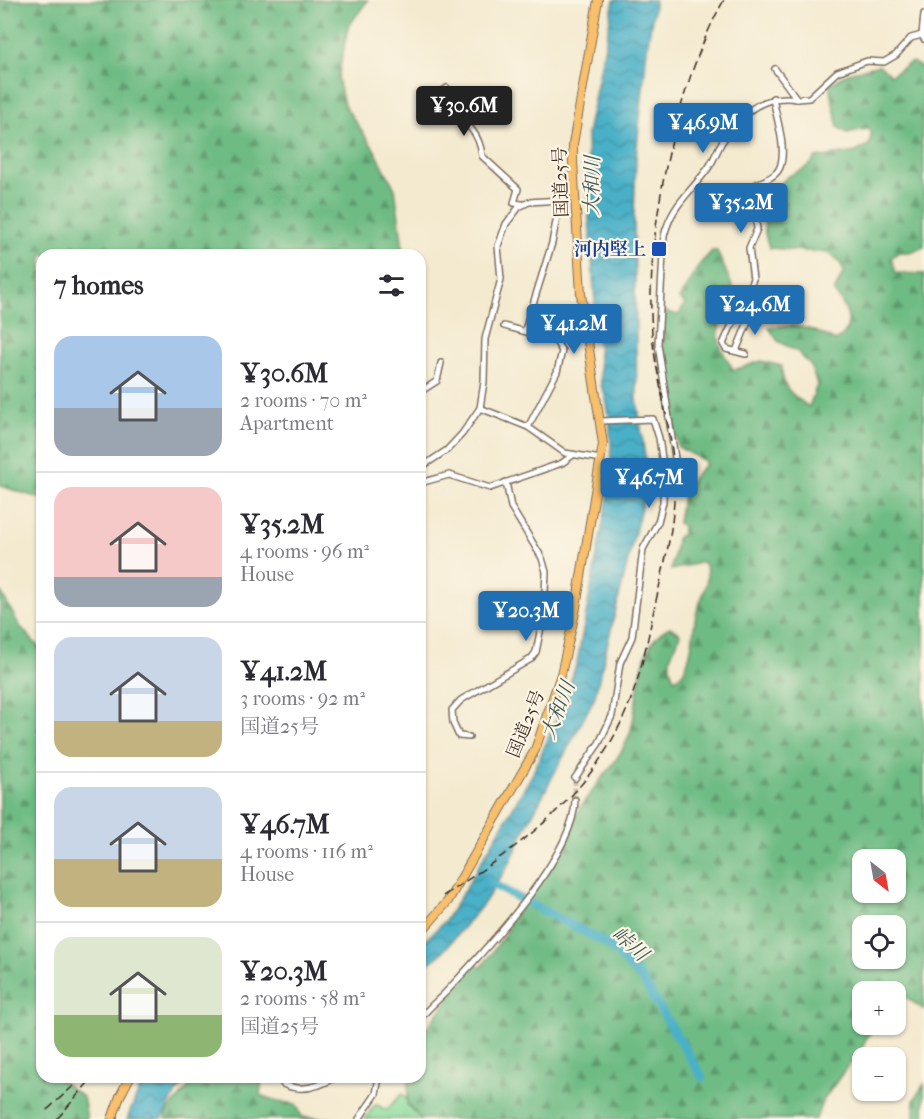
<!DOCTYPE html>
<html lang="en">
<head>
<meta charset="utf-8">
<style>
	body { margin:0; font-family:"IM FELL French Canon","Noto Serif JP",serif; background:#f7f7f7; color:#2b2b33; height:100vh; display:flex; flex-direction:column; font-size:22px; white-space:nowrap }
	* { box-sizing:border-box; margin:0 }
	p { font-size:20px; color:#7c7c81 }
	.icon { flex:none; width:33px; height:33px; fill:none; stroke:currentColor; stroke-width:2; stroke-linecap:round; stroke-linejoin:round }
	.map { position:relative; flex:1; overflow:hidden }
	.drawer { position:absolute; left:36px; top:249px; width:390px; height:834px; display:flex; flex-direction:column; background:#fff; border-radius:18px; box-shadow:0 2px 4px #0004 }
	.drawer>* { flex:none }
	.needle { width:39px; rotate:149deg }
	.controls { position:absolute; left:852px; top:849px; display:grid; gap:12px }
	.controls a { display:grid; place-items:center; width:54px; height:54px; border-radius:12px; background:#fff; box-shadow:0 2px 4px #0004; font-size:30px }
	.price { position:absolute; translate:-50% -51px; padding:0 14px; border-radius:6px; background:#1f6fb2; color:#fff; font-size:20px; line-height:39px; filter:drop-shadow(0 2px 3px #0008) }
	.price::after { content:''; position:absolute; left:50%; top:36px; width:18px; height:14px; margin-left:-9px; background:inherit; clip-path:polygon(0 0,100% 0,50% 100%) }
	.price.current { background:#222; color:#fff }
	ul { padding:0; list-style:none }
	li { display:flex; align-items:center; gap:18px; height:150px; padding:0 18px }
	li+li { border-top:2px solid #e1e1e2 }
	li span { display:grid; place-items:center; flex:none; width:168px; height:120px; border-radius:18px; color:#555 }
	li>.icon { margin-inline-start:auto }
	span .icon { width:72px; height:72px; fill:#fffc; stroke-width:1 }
	li b { font-size:26px }
	h2 { display:flex; justify-content:space-between; align-items:center; height:72px; padding:0 18px; font-size:26px }
	.map>svg:first-child { display:block }
	.grass { fill:url(#grass-tufts); stroke:#62825e; stroke-width:1.5 }
	.forest { fill:url(#forest-firs); stroke:#547251; stroke-width:1.5; fill-rule:evenodd }
	.water { fill:url(#water-waves); stroke:#426d72; stroke-width:1.5 }
	.lines { fill:none; stroke-linecap:round; stroke-linejoin:round }
	.river { stroke:#48b0c7; stroke-width:9 }
	.minor-tunnel { stroke:#cfc4ac; stroke-width:5; stroke-dasharray:5 2.5; stroke-linecap:butt }
	.minor-casing { stroke:#7c6d5c; stroke-width:8 }
	.highway-casing { stroke:#7c6d5c; stroke-width:10 }
	.minor { stroke:#fff; stroke-width:5 }
	.highway { stroke:#f8bf6c; stroke-width:8 }
	.rail { stroke:#3b2a1e; stroke-width:1.5; stroke-dasharray:9 4.5; stroke-linecap:butt }
	.transit-dot { fill:#1a4fb4; stroke:#fcf5e5; stroke-width:2 }
	.labels { text-anchor:middle; dominant-baseline:central; stroke-width:4.5; stroke-linejoin:round; paint-order:stroke }
	.street-label { font-size:18px; fill:#3b2a1e; stroke:#fcf5e5 }
	.transit-label { font-size:18px; font-weight:bold; fill:#164399; stroke:#fcf5e5; text-anchor:end }
	.water-label { font-size:20px; font-style:italic; fill:#405959; stroke:#fcf5e5 }
</style>
</head>
<body>
<div class="map">
<svg width="924" height="1119" viewBox="0 0 924 1119">
	<defs>
		<pattern id="grass-tufts" width="24" height="20" patternUnits="userSpaceOnUse" patternTransform="scale(1.5)"><rect width="24" height="20" fill="#88db9d"/><path d="M3 7l-1-3M5 7V3M7 7l1-3M15 17l-1-3M17 17v-4M19 17l1-3" fill="none" stroke="#76bc87"/></pattern>
		<pattern id="forest-firs" width="22" height="20" patternUnits="userSpaceOnUse" patternTransform="scale(1.5)"><rect width="22" height="20" fill="#6ebb84"/><path d="M5 1l3.5 6h-7zM16 11l3.5 6h-7z" fill="#5c986b"/></pattern>
		<pattern id="water-waves" width="16" height="10" patternUnits="userSpaceOnUse" patternTransform="scale(1.5)"><rect width="16" height="10" fill="#48b0c7"/><path d="M0 5q4-4 8 0t8 0" fill="none" stroke="#3d8fa1"/></pattern>
	</defs>
	<rect width="100%" height="100%" fill="#fcf5e5"/>
	<filter id="ink" filterUnits="userSpaceOnUse"><feTurbulence type="fractalNoise" baseFrequency=".0167" numOctaves="2"/><feDisplacementMap in="SourceGraphic" scale="12" xChannelSelector="R" yChannelSelector="G"/><feConvolveMatrix kernelMatrix="1 2 1 2 8 2 1 2 1" color-interpolation-filters="sRGB"/></filter>
	<filter id="wash" filterUnits="userSpaceOnUse"><feTurbulence type="fractalNoise" baseFrequency=".008" numOctaves="4" result="noise"/><feDisplacementMap in="SourceGraphic" scale="24" xChannelSelector="R" yChannelSelector="G"/><feGaussianBlur stdDeviation="1.35" result="paint"/><feColorMatrix in="noise" values="0 0 0 0 0 0 0 0 0 0 0 0 0 0 0 0 0 1.4 0 .05"/><feComposite in="paint" operator="in"/></filter>
	<g filter="url(#wash)">
		<rect width="100%" height="100%" fill="#f4ead0"/>
		<polygon class="grass" points="402,1094 406,1097 407,1105 421,1119 364,1119 376,1104 386,1110"/>
		<g class="forest">
			<polygon points="0,0 368,0 348,27 338,78 344,105 374,149 395,189 404,255 42,255 42,499 0,486"/>
			<path d="M912,62L922,68L924,72C924,89 919,145 924,157V247L910,252H899L891,258L896,273L924,274V1010L896,990L862,992V1024L877,1025L866,1039L860,1054L849,1064L822,1102L816,1119H421L407,1104L409,1077H420V1038L475,963L481,968L510,927L508,924C528,898 551,872 567,843C572,834 572,822 577,813C593,784 621,762 631,730C639,701 636,641 670,627L680,633C676,654 663,654 674,679C691,674 693,635 695,620C697,603 715,578 703,562L671,570L677,537L682,535V525L678,523C681,497 685,483 705,465V461L678,447C668,402 661,358 662,311L679,315L685,303L679,299L700,264L713,250L717,251L733,288C721,328 707,332 734,370L761,361L782,366C781,388 792,395 809,407L817,385L811,366L798,352L778,341L769,328C792,322 814,328 835,341C857,329 847,307 834,292L844,271L840,263L829,253L770,248C758,227 767,194 785,179C795,170 807,172 815,158L856,152L870,144L871,132L867,129L847,133L838,127L829,85L848,73L879,65L891,75ZM862,860H896V892H862ZM862,926H896V958H862Z"/>
			<polygon points="0,590 19,625 42,651 42,1059 39,1065 42,1067 42,1077 56,1077 83,1097 87,1119 0,1119"/>
			<polygon points="205,1077 259,1077 262,1081 260,1095 280,1102 296,1104 302,1117 335,1119 166,1119 166,1113 194,1081"/>
			<polygon points="924,1084 924,1119 914,1119 914,1100"/>
		</g>
		<g class="water">
			<path d="M614,0H655L647,49L636,157L634,217L637,399L648,479L594,699L526,827L510,863L484,903L441,954L420,970V945L445,921L464,891L532,775L562,706L577,662L611,480C612,460 611,401 601,386L589,220L587,134Z"/>
			<polygon points="149,1077 190,1077 176,1093 162,1119 127,1119 141,1086"/>
		</g>
		<g class="lines">
			<polyline class="river" points="492,884 608,944 642,979 702,1077"/>
		</g>
	</g>
	<g filter="url(#ink)">
		<g class="lines">
			<polyline class="minor-tunnel" points="575,800 575,778"/>
			<defs>
				<g id="minor">
					<polyline points="924,14 922,35 924,39"/>
					<polyline points="775,69 797,99 809,98 837,72 867,61 884,62 896,55 911,38 922,35"/>
					<path d="M447,88L424,104V108L433,114L446,111C466,120 480,133 482,156L518,189L514,203L522,204"/>
					<polyline points="504,326 555,340 562,351 557,372 528,427"/>
					<polyline points="525,330 552,243 560,200"/>
					<polyline points="736,351 752,312"/>
					<path d="M746,354L726,349L723,344L753,279L749,248L757,229L756,221L742,201C745,179 776,185 781,164C786,145 776,117 773,98"/>
					<polyline points="420,392 437,381 441,363"/>
					<polyline points="480,408 528,427 565,453 601,459"/>
					<polyline points="601,421 653,419 659,438 664,472"/>
					<polyline points="420,468 447,450 462,434 480,408 484,382 485,339 501,279 498,246 506,224 519,207 529,202 560,200 575,188"/>
					<polyline points="420,483 449,475 490,488 562,463 573,455"/>
					<polyline points="469,737 459,736 453,723 452,710 461,700 531,659 536,652 544,612 546,572 542,558 511,507 506,482"/>
					<path d="M575,778L599,743L612,716L620,663L632,637L643,549L658,522L663,502L664,472H677L658,344L664,236C672,205 688,195 706,171C713,163 716,152 722,142C739,115 763,93 797,99"/>
					<path d="M420,1019C427,1009 437,1001 446,992C484,951 575,856 575,800"/>
					<path d="M280,1077L283,1084C301,1093 319,1087 336,1077"/>
					<polyline points="359,1119 376,1094 379,1077"/>
				</g>
				<g id="highway">
					<polyline points="420,933 448,901 535,750 561,674 575,613 603,444 581,294 573,162 573,144 598,0"/>
					<polyline points="112,1119 120,1096 130,1077"/>
				</g>
			</defs>
			<use href="#minor" class="minor-casing"/>
			<use href="#highway" class="highway-casing"/>
			<use href="#minor" class="minor"/>
			<use href="#highway" class="highway"/>
			<g class="rail">
				<path d="M443,896C518,847 586,801 624,716C640,681 647,642 655,605C665,561 677,517 674,472C672,429 658,386 653,343C642,246 675,85 724,0"/>
				<polyline points="47,1110 82,1078"/>
				<polyline points="57,1119 93,1077"/>
			</g>
		</g>
	</g>
	<rect class="transit-dot" x="651" y="241" width="16" height="16" rx="3"/>
	<g class="labels">
		<g class="street-label">
			<text transform="translate(561 182) rotate(-92)">国道25号</text>
			<text transform="translate(526 724) rotate(-68)">国道25号</text>
		</g>
		<g class="transit-label">
			<text x="646" y="249">河内堅上</text>
		</g>
		<g class="water-label">
			<text transform="translate(592 186) rotate(-89)">大和川</text>
			<text transform="translate(558 710) rotate(-69)">大和川</text>
			<text transform="translate(630 944) rotate(42)">峠川</text>
		</g>
	</g>
</svg>
<div class="controls">
<a><svg class="needle" viewBox="-14 -14 28 28"><path d="M0-13l5 13h-10z" fill="#e53935"/><path d="M0 13l5-13h-10z" fill="#7c7c81"/></svg></a>
<a><svg class="icon" aria-label="locate" viewBox="0 0 24 24"><circle cx="12" cy="12" r="6"/><path d="M12 2v4M12 18v4M2 12h4M18 12h4"/></svg></a>
<a>+</a>
<a>−</a>
</div>
<b class="price current" style="left:464px;top:137px">¥30.6M</b>
<b class="price" style="left:703px;top:154px">¥46.9M</b>
<b class="price" style="left:741px;top:234px">¥35.2M</b>
<b class="price" style="left:755px;top:336px">¥24.6M</b>
<b class="price" style="left:574px;top:355px">¥41.2M</b>
<b class="price" style="left:649px;top:509px">¥46.7M</b>
<b class="price" style="left:526px;top:642px">¥20.3M</b>
<section class="drawer">
<h2>7 homes<svg class="icon" aria-label="filters" viewBox="0 0 24 24"><path d="M4 7h16M4 17h16"/><circle cx="9" cy="7" r="2"/><circle cx="15" cy="17" r="2"/></svg></h2>
<ul>
<li><span style="background:linear-gradient(#a9c7e8 60%,#9aa5b1 0)"><svg class="icon" aria-label="home" viewBox="0 0 24 24"><path d="M3 11l9-7 9 7M6 9v11h12V9"/></svg></span><div><b>¥30.6M</b><p>2 rooms · 70 m²</p><p>Apartment</p></div></li>
<li><span style="background:linear-gradient(#f6c9c9 75%,#9aa5b1 0)"><svg class="icon" aria-label="home" viewBox="0 0 24 24"><path d="M3 11l9-7 9 7M6 9v11h12V9"/></svg></span><div><b>¥35.2M</b><p>4 rooms · 96 m²</p><p>House</p></div></li>
<li><span style="background:linear-gradient(#c9d6e8 70%,#c2b280 0)"><svg class="icon" aria-label="home" viewBox="0 0 24 24"><path d="M3 11l9-7 9 7M6 9v11h12V9"/></svg></span><div><b>¥41.2M</b><p>3 rooms · 92 m²</p><p>国道25号</p></div></li>
<li><span style="background:linear-gradient(#c9d6e8 60%,#c2b280 0)"><svg class="icon" aria-label="home" viewBox="0 0 24 24"><path d="M3 11l9-7 9 7M6 9v11h12V9"/></svg></span><div><b>¥46.7M</b><p>4 rooms · 116 m²</p><p>House</p></div></li>
<li><span style="background:linear-gradient(#dfe7d0 65%,#8fb573 0)"><svg class="icon" aria-label="home" viewBox="0 0 24 24"><path d="M3 11l9-7 9 7M6 9v11h12V9"/></svg></span><div><b>¥20.3M</b><p>2 rooms · 58 m²</p><p>国道25号</p></div></li>
</ul>
</section>
</div>
</body>
</html>
